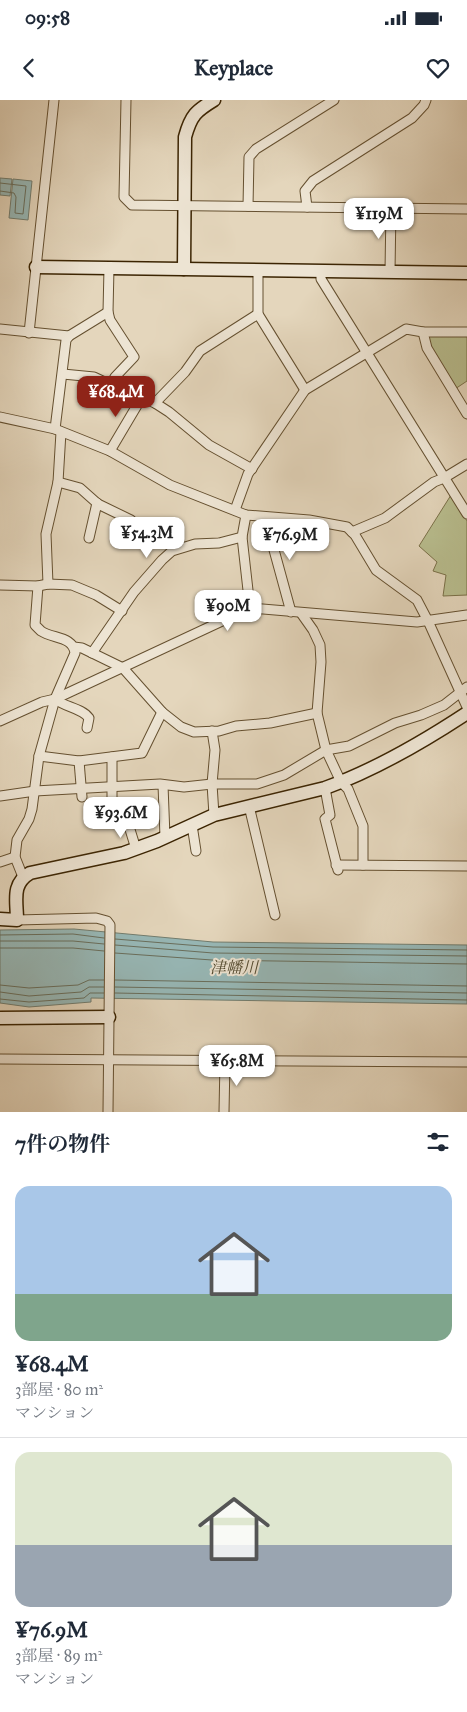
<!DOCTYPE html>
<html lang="ja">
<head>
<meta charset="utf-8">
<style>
	body { margin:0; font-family:"IM FELL Great Primer","Noto Serif JP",serif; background:#f2f2f3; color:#1f2937; height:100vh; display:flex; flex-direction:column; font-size:19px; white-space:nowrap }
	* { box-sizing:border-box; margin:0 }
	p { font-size:16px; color:#747a83 }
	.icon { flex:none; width:28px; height:28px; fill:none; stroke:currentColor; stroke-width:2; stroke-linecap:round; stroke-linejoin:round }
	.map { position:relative; height:1012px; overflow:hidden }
	.panel { display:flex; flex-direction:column; background:#fff; flex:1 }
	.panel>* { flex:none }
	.price { position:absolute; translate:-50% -42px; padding:0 11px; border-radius:10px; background:#fff; color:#222; font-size:16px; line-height:32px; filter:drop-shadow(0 1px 2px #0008) }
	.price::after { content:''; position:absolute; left:50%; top:30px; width:15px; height:11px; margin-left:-8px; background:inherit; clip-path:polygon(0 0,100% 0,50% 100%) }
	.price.active { background:#8f2418; color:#fff }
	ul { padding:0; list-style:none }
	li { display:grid; align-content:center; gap:10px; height:265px; padding:0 15px }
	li+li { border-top:1px solid #e0e1e3 }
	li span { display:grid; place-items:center; height:155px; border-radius:15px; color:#555 }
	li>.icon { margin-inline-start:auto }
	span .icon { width:90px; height:90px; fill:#fffc; stroke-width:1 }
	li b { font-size:21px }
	h2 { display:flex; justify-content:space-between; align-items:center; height:60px; padding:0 15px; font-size:21px }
	.status { display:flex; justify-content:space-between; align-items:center; height:35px; padding:0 25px; background:#fff; direction:ltr }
	.status svg { height:14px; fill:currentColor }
	header { display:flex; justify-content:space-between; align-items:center; height:65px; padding:0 15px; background:#fff; font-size:22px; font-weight:800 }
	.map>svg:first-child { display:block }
	.green { fill:#b8bd8e; stroke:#7a7048 }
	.water { fill:#97b8b7; stroke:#727d6f }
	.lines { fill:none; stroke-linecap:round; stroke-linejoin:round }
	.shore { stroke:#696e5c; stroke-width:1 }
	.street-casing { stroke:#655030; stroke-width:11 }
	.secondary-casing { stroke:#3b2402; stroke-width:15 }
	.street { stroke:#ede4d3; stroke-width:9 }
	.secondary { stroke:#ede4d3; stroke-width:12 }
	.labels { text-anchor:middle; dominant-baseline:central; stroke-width:4; stroke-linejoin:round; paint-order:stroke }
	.water-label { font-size:16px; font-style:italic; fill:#52492f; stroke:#ede4d3 }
</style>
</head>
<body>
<div class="status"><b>09:58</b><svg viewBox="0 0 49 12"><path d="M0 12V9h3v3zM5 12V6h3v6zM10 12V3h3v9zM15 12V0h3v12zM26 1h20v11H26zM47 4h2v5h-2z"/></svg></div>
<header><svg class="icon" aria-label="back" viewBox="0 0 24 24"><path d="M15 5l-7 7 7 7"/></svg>Keyplace<svg class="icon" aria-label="heart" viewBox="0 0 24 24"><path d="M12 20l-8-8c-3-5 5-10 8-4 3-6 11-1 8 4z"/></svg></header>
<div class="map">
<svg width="467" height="1012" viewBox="0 0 467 1012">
	<rect width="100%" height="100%" fill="#e4d6bc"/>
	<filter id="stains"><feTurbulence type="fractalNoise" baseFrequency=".004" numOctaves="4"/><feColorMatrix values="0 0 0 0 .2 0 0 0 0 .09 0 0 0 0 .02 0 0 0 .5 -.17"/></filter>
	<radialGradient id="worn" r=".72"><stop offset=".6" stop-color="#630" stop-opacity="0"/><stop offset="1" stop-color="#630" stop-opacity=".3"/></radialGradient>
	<g class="green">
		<polygon points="427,233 467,234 467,281 455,289 429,248"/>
		<polygon points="451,395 467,421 467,495 443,496 446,475 433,471 437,462 419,446"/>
	</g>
	<g class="water">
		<polygon points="0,78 12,79 10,96 0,95"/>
		<polygon points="13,79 32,81 28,120 9,118"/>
		<polygon points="74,829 213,842 467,845 467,904 91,898 91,902 29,907 0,903 0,830"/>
	</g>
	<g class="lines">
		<g class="shore">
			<polyline points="0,83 26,86 23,114 15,113 16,97 14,93 0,91"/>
			<polyline points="0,835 73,834 104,838"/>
			<polyline points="115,839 213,847 467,850"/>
			<polyline points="0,841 73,841 104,844"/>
			<polyline points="115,845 213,853 467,856"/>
			<polyline points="0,848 73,848 104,851"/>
			<polyline points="115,853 212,860 467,864"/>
			<polyline points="115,880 467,886"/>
			<polyline points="0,885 29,888 78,885 89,880 104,880"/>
			<polyline points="115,887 467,893"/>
			<polyline points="0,892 29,896 81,892 89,887 104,887"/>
			<polyline points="115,893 467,900"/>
			<polyline points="0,899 29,902 84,898 90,893 104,893"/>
		</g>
		<defs>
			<g id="street">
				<polyline points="126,0 124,97 132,105 467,109"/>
				<polyline points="248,106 249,57 256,49 334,0"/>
				<polyline points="307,107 305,91 313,81 412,18 424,5 426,0"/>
				<polyline points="109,168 108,212 110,220 134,257 115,277 111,285 155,303 169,312 209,345 252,369"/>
				<polyline points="258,170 258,214 305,290"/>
				<polyline points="321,171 321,179 467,414"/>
				<polyline points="390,172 391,108"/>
				<polyline points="0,229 69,236 108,212"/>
				<polyline points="423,232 427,248 467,314"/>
				<polyline points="29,233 54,0"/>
				<polyline points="63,274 94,277 111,285"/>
				<polyline points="155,303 185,272 200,251 258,214"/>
				<polyline points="0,317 55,329 110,351 170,385 246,415 309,420 347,427 355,435 376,470 417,500 428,521 467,607"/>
				<polyline points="55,329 66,240 69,236"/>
				<polyline points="110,351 142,297"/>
				<polyline points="58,382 80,388 98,404 131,420"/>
				<polyline points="235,410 248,374 305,290 406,229 423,232 467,232"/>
				<polyline points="265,417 291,512"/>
				<polyline points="352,432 385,418 434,382 444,378 467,364"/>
				<polyline points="242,437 250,508"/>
				<polyline points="89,438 97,403"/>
				<polyline points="48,484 46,434 58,382 61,332"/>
				<polyline points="0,485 38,486 48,484 72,485 96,495 122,511"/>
				<polyline points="301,513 313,530 320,545 321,562 317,613 326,650 341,682 348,689 363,726 363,765"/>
				<polyline points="74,547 82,548 123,568 162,612 181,627 194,632 219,631 236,626 270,623 317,613"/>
				<polyline points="92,553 134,492 162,460 172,451 195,444 219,443 242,437 246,415"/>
				<path d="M55,599C64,607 82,608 89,618L87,628"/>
				<polyline points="0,621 42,602 55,599 250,508 417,522 467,515"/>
				<polyline points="212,631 215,650 212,684 214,715"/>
				<polyline points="39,656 79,661 142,653 162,612"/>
				<polyline points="79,661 82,697"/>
				<polyline points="163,685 165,737"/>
				<polyline points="325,688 330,715 325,719 338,770"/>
				<polyline points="0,696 35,691 160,684 184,687 212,684 257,684 284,675 326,650 349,646 395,623 421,615 444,605 467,587"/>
				<polyline points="112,701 112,657"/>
				<polyline points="249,706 275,815"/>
				<polyline points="128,723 136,749"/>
				<polyline points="192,725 196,751"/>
				<polyline points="0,762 15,757"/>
				<polyline points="336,765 467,766"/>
				<path d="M23,777L15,757L17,740L29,719L32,709L39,656L55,599L75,553C73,536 53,539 41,531C39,529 37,527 35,525L38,486"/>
				<polyline points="17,820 96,818 107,821 110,825 108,1012"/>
				<polyline points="0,959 467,962"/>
				<polyline points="224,1012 225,961"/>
			</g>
			<g id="secondary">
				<polyline points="36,167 467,173"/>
				<path d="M184,169L185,37C191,15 196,11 214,0"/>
				<path d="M0,819L17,820C17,801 11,784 30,773L124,753L157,741L214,715L325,688C375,670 423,642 467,613"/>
				<polyline points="0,918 109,917"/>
			</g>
		</defs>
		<use href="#street" class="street-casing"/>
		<use href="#secondary" class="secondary-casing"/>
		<use href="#street" class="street"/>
		<use href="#secondary" class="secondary"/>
	</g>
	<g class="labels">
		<g class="water-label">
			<text x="234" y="867">津幡川</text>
		</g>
	</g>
	<rect width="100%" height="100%" filter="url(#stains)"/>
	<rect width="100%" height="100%" fill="url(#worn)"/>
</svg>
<b class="price" style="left:379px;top:140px">¥119M</b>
<b class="price active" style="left:116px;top:318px">¥68.4M</b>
<b class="price" style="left:147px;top:459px">¥54.3M</b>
<b class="price" style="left:290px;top:461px">¥76.9M</b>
<b class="price" style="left:228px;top:532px">¥90M</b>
<b class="price" style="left:121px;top:739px">¥93.6M</b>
<b class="price" style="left:237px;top:987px">¥65.8M</b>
</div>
<section class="panel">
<h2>7件の物件<svg class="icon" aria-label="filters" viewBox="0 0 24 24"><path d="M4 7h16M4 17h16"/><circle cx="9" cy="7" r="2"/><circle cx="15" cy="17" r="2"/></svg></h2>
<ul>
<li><span style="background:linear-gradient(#a9c7e8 70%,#7fa58c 0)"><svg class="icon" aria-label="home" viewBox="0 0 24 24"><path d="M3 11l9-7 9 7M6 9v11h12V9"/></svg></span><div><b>¥68.4M</b><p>3部屋 · 80 m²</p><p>マンション</p></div></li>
<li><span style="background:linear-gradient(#dfe7d0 60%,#9aa5b1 0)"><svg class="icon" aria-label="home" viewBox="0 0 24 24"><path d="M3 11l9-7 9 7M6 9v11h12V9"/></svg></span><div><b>¥76.9M</b><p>3部屋 · 89 m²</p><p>マンション</p></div></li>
</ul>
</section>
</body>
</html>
